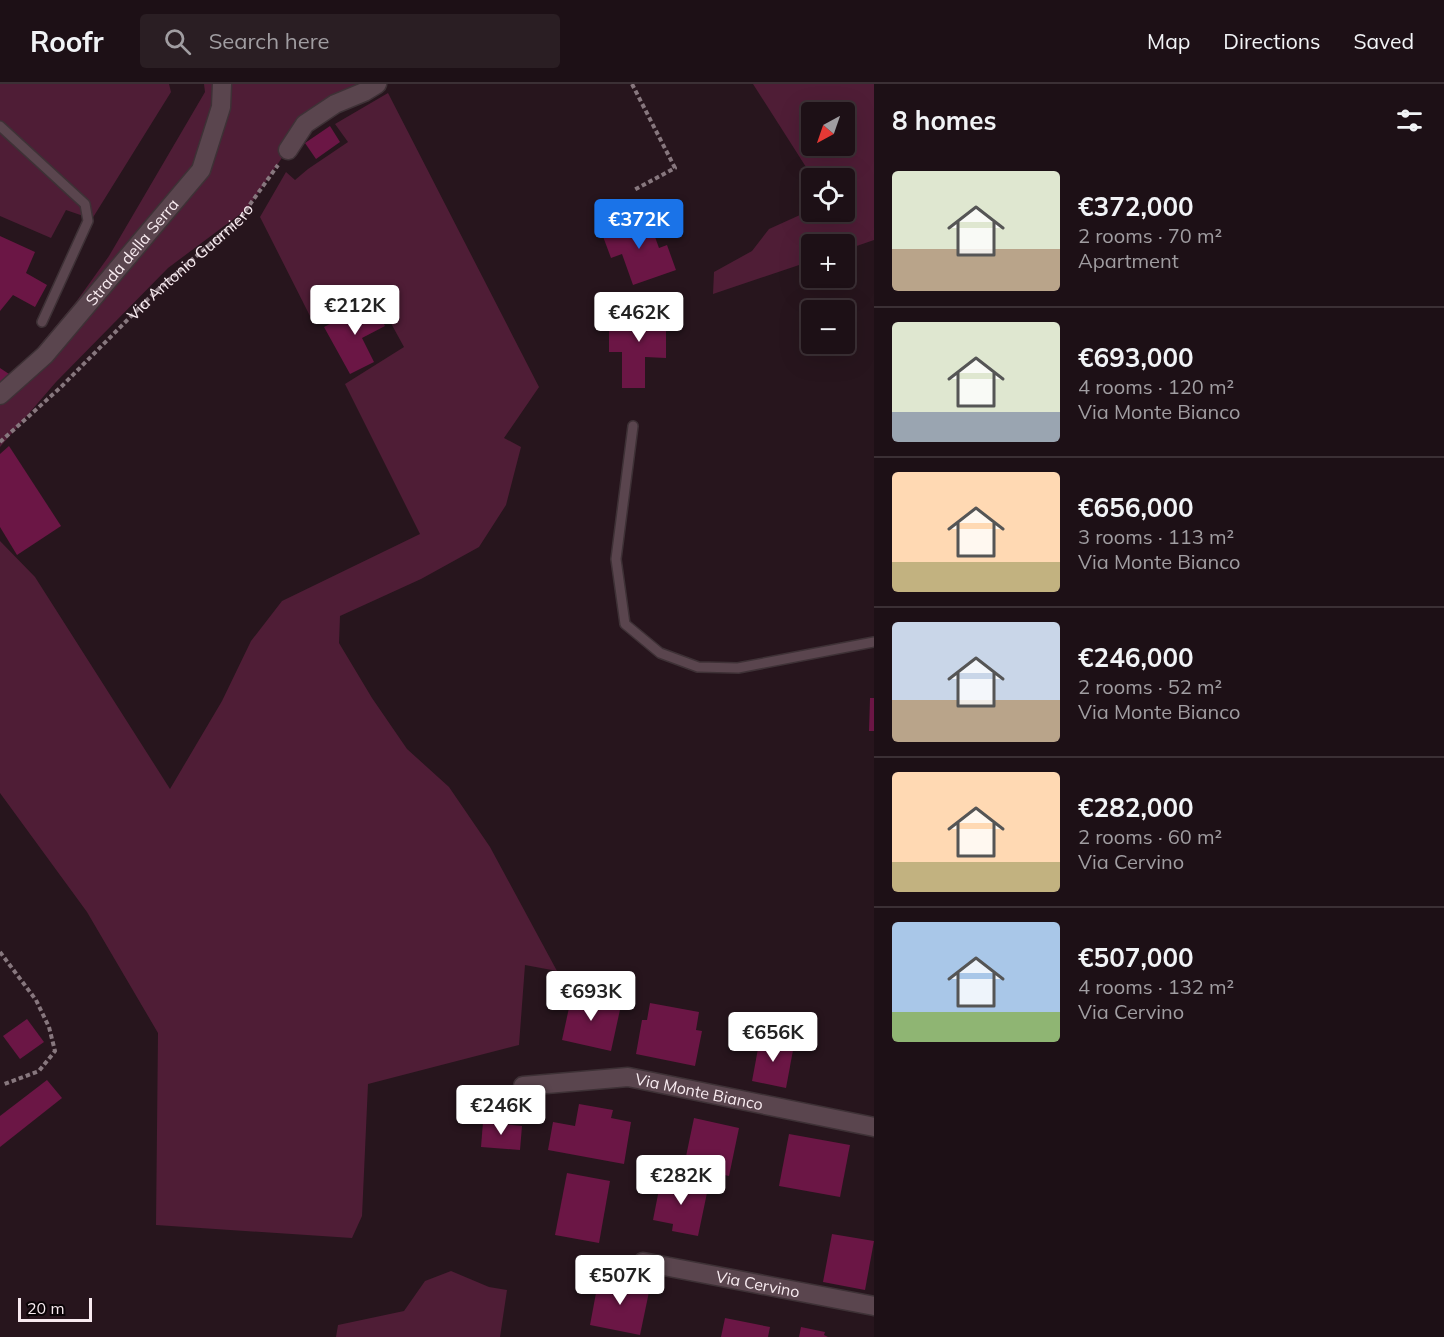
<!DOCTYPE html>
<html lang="en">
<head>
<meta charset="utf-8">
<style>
	body { margin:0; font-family:Mulish,sans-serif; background:#2a1e23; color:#f1f3f6; height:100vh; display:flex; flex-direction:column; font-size:22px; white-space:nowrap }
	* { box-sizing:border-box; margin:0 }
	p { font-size:20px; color:#a09da1 }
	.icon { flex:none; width:33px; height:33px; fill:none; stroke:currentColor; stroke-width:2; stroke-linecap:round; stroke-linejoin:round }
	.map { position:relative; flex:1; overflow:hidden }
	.side { display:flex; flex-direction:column; background:#1d1016; width:570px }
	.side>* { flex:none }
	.needle { width:39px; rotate:220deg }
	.buttons { position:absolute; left:801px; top:18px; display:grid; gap:12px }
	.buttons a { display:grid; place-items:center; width:54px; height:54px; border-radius:6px; background:#1d1016; box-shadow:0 6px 24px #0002,0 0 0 2px #3b3035; font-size:30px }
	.scale { position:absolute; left:18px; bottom:15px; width:74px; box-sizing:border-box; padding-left:6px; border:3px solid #f8ebf0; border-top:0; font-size:16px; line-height:21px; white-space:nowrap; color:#f8ebf0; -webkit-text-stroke:4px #0b0407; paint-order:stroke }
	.price { position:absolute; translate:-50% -51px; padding:0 14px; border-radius:6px; background:#fff; color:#222; font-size:20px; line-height:39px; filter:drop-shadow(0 2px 3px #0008) }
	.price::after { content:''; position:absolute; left:50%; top:36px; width:18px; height:14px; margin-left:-9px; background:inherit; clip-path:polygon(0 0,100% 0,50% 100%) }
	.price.current { background:#1a73e8; color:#fff }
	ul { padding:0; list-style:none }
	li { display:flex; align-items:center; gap:18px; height:150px; padding:0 18px }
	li+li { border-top:2px solid #3b3035 }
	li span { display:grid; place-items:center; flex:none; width:168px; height:120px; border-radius:6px; color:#555 }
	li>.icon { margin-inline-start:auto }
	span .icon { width:72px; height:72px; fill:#fffc; stroke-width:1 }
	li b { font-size:26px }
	h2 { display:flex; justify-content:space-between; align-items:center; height:72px; padding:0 18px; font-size:26px }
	header { display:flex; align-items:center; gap:36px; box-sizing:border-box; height:84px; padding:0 30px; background:#1d1016; border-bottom:2px solid #3b3035 }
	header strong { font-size:28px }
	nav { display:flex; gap:33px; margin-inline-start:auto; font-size:21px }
	.search { width:420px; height:54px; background:#2a1e23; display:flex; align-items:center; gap:15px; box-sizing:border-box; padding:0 21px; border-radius:6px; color:#a09da1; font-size:22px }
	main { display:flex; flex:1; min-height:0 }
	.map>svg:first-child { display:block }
	.green { fill:#4f1d36; fill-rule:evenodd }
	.building { fill:#6b1645 }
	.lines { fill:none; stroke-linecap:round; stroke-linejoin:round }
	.service-casing { stroke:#3e3136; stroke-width:12 }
	.minor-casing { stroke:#3e3136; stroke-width:21 }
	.path { stroke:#87777e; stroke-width:4; stroke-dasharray:4.5 3; stroke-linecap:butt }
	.service { stroke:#5a454e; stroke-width:9 }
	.minor { stroke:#5a454e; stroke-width:18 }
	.labels { text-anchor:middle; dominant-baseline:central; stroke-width:6; stroke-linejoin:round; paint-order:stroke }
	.street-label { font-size:16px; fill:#f8ebf0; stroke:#0b0407 }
</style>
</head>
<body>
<header>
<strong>Roofr</strong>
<div class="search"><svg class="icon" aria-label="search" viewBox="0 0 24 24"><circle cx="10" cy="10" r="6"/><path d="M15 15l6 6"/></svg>Search here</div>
<nav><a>Map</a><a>Directions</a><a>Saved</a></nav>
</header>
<main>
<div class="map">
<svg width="874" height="1253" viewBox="0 0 874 1253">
	<rect width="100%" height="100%" fill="#27151d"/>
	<g class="green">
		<polygon points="0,0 169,0 171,8 92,135 66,126 51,154 0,132"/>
		<polygon points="204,0 361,0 305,40 247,125 168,184 56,298 0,363 0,309 76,218 109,172 205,8"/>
		<path d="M753,0H874V156L845,166L844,160H812L811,177L713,210L714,188L752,167L769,145L811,126L812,128H844V94H813ZM812,28H844V62H812Z"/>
		<polygon points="388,9 539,303 504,354 521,363 506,421 479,463 421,495 340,532 339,559 372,614 407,665 449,703 490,763 557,887 525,881 519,961 368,1000 362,1132 352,1154 156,1141 158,949 87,828 0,709 0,457 35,493 170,705 222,617 251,557 282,517 420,450 345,300 404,263 370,201 311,234 260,133 286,88 295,96 308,85 348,58 335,40"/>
		<polygon points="451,1187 489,1203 507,1206 500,1253 336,1253 338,1241 404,1227 425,1197"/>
	</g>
	<g class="building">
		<polygon points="330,42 340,58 316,75 305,59"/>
		<polygon points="647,131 659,164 667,161 676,186 633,201 622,170 611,174 601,147"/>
		<polygon points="0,152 35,168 26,189 47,201 35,223 13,211 0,227"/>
		<polygon points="372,218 385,242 362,254 374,278 350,290 324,243"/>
		<polygon points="642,224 666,224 666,274 645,273 645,304 622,304 622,268 609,268 609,235 630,236"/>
		<polygon points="0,284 9,290 0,300"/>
		<polygon points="9,362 61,442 17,471 0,443 0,370"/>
		<polygon points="870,614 874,614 874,647 869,647"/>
		<polygon points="572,910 621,921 611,967 562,956"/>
		<polygon points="650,919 699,928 696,946 702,947 695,982 636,970 642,936 647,936"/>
		<polygon points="27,935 44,958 20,975 3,952"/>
		<polygon points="760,954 794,961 786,1004 752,997"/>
		<polygon points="47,996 62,1014 0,1063 0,1032"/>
		<polygon points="579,1020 613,1026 611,1034 631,1038 624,1080 548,1066 553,1038 575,1042"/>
		<polygon points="694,1034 739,1044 729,1092 684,1082"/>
		<polygon points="483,1038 522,1042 520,1066 481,1063"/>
		<polygon points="789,1050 850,1061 840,1113 779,1102"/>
		<polygon points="567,1089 610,1097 599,1159 555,1151"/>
		<polygon points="661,1095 708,1104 698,1152 672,1147 673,1140 653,1136"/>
		<polygon points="832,1150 874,1157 865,1206 823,1198"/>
		<polygon points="599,1193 650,1203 640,1251 590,1241"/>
		<polygon points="725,1234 770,1243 768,1253 721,1253"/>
		<polygon points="801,1243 825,1248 824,1251 828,1253 799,1253"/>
	</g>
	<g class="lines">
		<defs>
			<g id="service">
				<polyline points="0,42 85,120 88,137 42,238"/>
				<polyline points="633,342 616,475 625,540 660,569 698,583 738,584 874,558"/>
			</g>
			<g id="minor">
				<polyline points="288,66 305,40 335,20 364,8 377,0"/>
				<path id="s2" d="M0,311L45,271L201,86L221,23L222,0"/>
				<path id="s3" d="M523,1002L628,993L874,1043"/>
				<path id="s4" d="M643,1178L874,1222"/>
			</g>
		</defs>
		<use href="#service" class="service-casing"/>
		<use href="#minor" class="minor-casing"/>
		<g class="path">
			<polyline points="632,0 675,84 634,106"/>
			<path id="s1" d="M0,358L60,304L154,209L241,133L278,81"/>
			<polyline points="0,868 36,916 49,943 55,967 39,987 2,1001"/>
		</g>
		<use href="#service" class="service"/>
		<use href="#minor" class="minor"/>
	</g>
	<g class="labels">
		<g class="street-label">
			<text stroke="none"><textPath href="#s2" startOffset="195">Strada della Serra</textPath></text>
			<text stroke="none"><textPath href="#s1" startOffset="262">Via Antonio Guarniero</textPath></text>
			<text stroke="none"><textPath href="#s3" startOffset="178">Via Monte Bianco</textPath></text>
			<text stroke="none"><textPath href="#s4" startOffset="117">Via Cervino</textPath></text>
		</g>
	</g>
</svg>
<div class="buttons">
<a><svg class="needle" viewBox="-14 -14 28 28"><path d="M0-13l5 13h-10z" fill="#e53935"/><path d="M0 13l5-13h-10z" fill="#a09da1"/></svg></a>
<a><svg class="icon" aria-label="locate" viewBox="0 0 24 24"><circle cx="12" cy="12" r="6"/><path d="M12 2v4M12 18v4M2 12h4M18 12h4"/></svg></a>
<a>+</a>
<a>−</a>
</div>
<div class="scale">20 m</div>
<b class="price current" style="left:639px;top:166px">€372K</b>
<b class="price" style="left:355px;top:252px">€212K</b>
<b class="price" style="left:639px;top:259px">€462K</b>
<b class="price" style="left:591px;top:938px">€693K</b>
<b class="price" style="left:773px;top:979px">€656K</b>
<b class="price" style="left:501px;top:1052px">€246K</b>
<b class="price" style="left:681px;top:1122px">€282K</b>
<b class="price" style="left:620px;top:1222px">€507K</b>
</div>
<section class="side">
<h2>8 homes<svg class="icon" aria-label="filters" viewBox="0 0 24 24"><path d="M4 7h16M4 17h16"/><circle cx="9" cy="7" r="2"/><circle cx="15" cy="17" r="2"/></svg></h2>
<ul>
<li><span style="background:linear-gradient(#dfe7d0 65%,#b9a48a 0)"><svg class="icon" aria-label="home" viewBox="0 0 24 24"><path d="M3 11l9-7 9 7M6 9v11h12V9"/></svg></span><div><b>€372,000</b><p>2 rooms · 70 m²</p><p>Apartment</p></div></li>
<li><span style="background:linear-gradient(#dfe7d0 75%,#9aa5b1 0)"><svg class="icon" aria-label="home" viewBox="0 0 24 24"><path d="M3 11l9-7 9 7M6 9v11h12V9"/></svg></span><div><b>€693,000</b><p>4 rooms · 120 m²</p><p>Via Monte Bianco</p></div></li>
<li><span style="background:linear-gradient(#ffd9b3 75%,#c2b280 0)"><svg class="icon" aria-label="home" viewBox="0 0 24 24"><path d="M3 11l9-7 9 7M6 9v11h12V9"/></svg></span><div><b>€656,000</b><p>3 rooms · 113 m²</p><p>Via Monte Bianco</p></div></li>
<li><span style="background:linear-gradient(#c9d6e8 65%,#b9a48a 0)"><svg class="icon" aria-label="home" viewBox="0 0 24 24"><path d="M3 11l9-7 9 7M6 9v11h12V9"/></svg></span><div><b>€246,000</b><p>2 rooms · 52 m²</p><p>Via Monte Bianco</p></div></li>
<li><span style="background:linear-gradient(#ffd9b3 75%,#c2b280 0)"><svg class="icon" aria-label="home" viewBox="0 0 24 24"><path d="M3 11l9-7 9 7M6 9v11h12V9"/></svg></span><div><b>€282,000</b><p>2 rooms · 60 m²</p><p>Via Cervino</p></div></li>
<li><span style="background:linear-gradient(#a9c7e8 75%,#8fb573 0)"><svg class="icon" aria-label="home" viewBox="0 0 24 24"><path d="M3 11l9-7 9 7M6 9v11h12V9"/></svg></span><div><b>€507,000</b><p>4 rooms · 132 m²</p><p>Via Cervino</p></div></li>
</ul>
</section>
</main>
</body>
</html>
